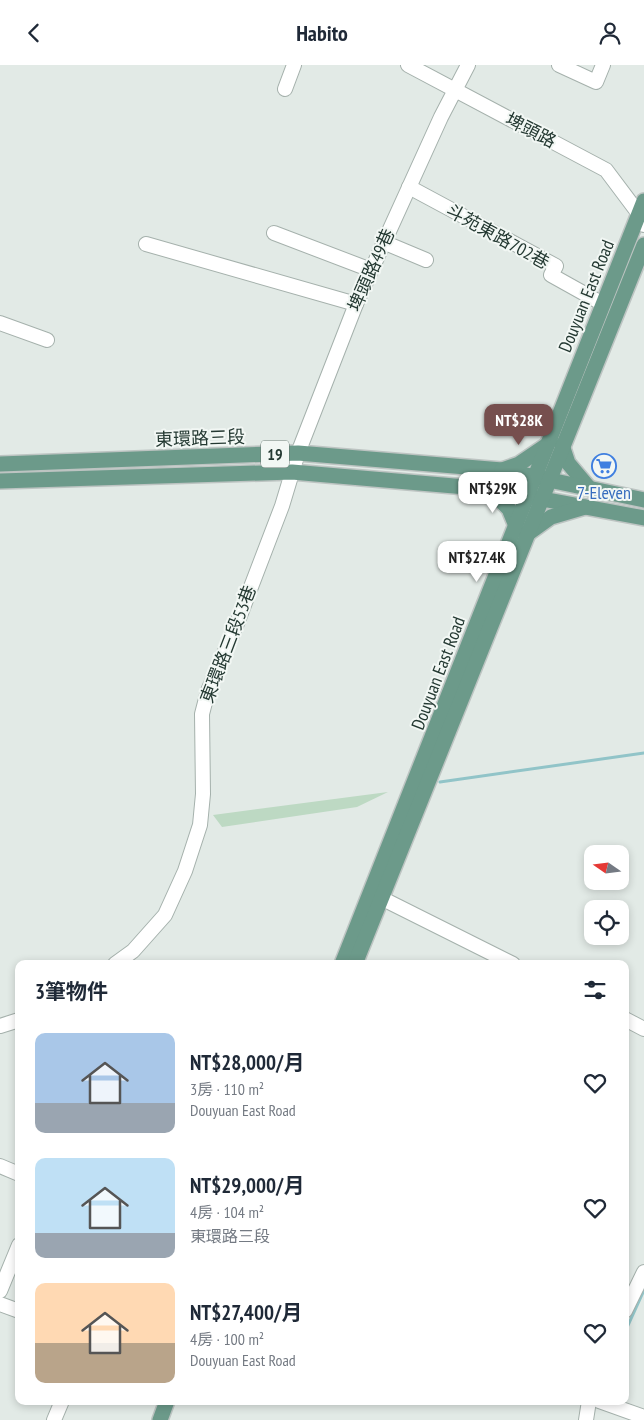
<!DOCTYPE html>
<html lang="zh-TW">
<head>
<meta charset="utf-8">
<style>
	body { margin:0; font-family:"PT Sans Narrow","Noto Sans TC",sans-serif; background:#f2f2f3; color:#1f2937; height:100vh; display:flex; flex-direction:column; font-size:19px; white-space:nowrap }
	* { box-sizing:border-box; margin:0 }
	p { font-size:16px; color:#747a83 }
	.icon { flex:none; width:28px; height:28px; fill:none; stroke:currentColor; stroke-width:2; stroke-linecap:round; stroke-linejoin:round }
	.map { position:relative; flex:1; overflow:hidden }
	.sheet { position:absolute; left:15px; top:895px; width:614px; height:445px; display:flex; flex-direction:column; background:#fff; border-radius:10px; box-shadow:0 2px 8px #0003 }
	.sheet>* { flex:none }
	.needle { width:32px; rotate:284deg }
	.tools { position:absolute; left:584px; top:780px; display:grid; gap:10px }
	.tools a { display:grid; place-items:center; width:45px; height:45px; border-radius:10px; background:#fff; box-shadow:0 2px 8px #0003; font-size:25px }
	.price { position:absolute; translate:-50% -42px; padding:0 11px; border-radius:10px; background:#fff; color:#222; font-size:16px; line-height:32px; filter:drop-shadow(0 1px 2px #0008) }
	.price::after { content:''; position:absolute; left:50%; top:30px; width:15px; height:11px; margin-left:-8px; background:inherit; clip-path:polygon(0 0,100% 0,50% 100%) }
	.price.active { background:#764f4e; color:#fff }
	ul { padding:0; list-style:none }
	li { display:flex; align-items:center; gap:15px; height:125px; padding:0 20px }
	li span { display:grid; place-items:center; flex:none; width:140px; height:100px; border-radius:10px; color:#555 }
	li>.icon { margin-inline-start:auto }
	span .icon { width:60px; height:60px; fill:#fffc; stroke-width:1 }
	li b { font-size:21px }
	h2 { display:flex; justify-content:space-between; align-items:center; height:60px; padding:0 20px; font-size:21px }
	header { display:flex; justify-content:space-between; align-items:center; height:65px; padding:0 20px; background:#fff; font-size:22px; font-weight:700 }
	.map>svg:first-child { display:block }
	.green { fill:#bdd9c3 }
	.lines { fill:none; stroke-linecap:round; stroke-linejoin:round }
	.stream { stroke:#91c4c8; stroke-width:3 }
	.minor-casing { stroke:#a5b1ac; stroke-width:16 }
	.major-casing { stroke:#bdc4c2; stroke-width:18 }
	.minor { stroke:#fff; stroke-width:14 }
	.major { stroke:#6c9a8a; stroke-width:15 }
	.labels { text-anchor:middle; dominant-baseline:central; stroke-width:4; stroke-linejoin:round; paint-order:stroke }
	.shield { fill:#f2f7f4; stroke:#62726c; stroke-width:1 }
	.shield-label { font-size:16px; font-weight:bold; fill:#243932 }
	.street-label { font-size:18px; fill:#243932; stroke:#f2f7f4 }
	.shop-label { font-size:18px; fill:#366cbe; stroke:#f2f7f4 }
</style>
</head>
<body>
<header><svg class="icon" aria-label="back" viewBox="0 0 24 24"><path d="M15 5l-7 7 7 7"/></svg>Habito<svg class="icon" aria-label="person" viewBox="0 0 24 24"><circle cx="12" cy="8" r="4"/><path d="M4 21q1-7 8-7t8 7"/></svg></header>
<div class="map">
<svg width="644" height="1355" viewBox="0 0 644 1355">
	<rect width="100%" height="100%" fill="#e2eae6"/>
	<polygon class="green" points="388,727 357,742 222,762 213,750"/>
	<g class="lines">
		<g class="stream">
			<polyline points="440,717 644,688"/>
			<polyline points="625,1267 644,1225"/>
		</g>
		<defs>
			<g id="minor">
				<polyline points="408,0 606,105 639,149 644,160"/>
				<polyline points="559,0 596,17 603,0"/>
				<polyline points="285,24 294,0"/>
				<polyline points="409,122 556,201 551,210 603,239"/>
				<polyline points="274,168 371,205"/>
				<polyline points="383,177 426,195"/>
				<polyline points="146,179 356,239"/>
				<polyline points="0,258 47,275"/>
				<polyline points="381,833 513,899"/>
				<polyline points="115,899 133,886 165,850 185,806 200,760 203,729 202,649 208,626 238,556 282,441 298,388 356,239 441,52 468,0"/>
				<polyline points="625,954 644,964"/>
				<polyline points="0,961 19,955"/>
				<polyline points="0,1101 19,1109"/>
				<polyline points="0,1226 19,1180"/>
				<polyline points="0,1239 19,1246"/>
				<polyline points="625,1246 644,1207"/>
				<polyline points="599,1336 644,1352"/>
				<polyline points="54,1355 62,1336"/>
				<polyline points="586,1355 589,1336"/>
			</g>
			<g id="major">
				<polyline points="562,380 568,398 590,424"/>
				<polyline points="0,399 298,388 502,405 644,435"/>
				<polyline points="502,405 519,399 547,380"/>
				<polyline points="0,416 292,407 489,424 644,453"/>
				<polyline points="489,424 509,444 516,461"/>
				<polyline points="526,470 551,452 585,442"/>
				<polyline points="342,899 644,136"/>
				<polyline points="355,899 644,180"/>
				<polyline points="160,1355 167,1336"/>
			</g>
		</defs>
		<use href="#minor" class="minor-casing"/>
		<use href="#major" class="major-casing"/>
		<use href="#minor" class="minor"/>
		<use href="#major" class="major"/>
	</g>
	<defs>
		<symbol id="supermarket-ring" viewBox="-11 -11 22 22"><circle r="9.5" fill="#f2f7f4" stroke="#3f7fe0" stroke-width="1.5"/><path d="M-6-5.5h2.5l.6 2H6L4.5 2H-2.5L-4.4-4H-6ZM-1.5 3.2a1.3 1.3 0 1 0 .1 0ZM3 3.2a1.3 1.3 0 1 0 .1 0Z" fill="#3f7fe0"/></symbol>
	</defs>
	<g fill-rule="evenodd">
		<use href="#supermarket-ring" x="590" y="387" width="28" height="28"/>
	</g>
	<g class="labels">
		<rect class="shield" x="261" y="375.5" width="28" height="27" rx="4"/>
		<g class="shield-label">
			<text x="275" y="389">19</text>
		</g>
		<g class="street-label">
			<text transform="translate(531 65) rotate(27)">埤頭路</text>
			<text transform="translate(498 171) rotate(29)">斗苑東路702巷</text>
			<text transform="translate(371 205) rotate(-66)">埤頭路49巷</text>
			<text transform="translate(586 231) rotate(-68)">Douyuan East Road</text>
			<text transform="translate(200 373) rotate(-2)">東環路三段</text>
			<text transform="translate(228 579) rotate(-69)">東環路三段53巷</text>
			<text transform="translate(438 608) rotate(-69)">Douyuan East Road</text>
		</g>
		<g class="shop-label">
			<text x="604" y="427">7-Eleven</text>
		</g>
	</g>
</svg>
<div class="tools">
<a><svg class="needle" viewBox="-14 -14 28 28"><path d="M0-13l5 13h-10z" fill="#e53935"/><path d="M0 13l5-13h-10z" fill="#747a83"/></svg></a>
<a><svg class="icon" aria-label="locate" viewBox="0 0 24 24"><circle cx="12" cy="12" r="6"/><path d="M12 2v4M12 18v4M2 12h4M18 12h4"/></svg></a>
</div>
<b class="price active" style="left:519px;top:381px">NT$28K</b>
<b class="price" style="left:493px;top:449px">NT$29K</b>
<b class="price" style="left:477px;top:518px">NT$27.4K</b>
<section class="sheet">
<h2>3筆物件<svg class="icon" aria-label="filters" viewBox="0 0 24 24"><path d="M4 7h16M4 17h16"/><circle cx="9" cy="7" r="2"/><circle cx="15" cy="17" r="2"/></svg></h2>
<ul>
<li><span style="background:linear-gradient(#a9c7e8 70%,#9aa5b1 0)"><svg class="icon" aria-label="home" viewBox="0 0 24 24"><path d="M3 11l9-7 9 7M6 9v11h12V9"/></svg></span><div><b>NT$28,000/月</b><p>3房 · 110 m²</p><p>Douyuan East Road</p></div><svg class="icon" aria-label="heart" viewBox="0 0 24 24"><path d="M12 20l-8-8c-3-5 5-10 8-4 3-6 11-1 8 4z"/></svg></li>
<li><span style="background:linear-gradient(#bfe0f5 75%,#9aa5b1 0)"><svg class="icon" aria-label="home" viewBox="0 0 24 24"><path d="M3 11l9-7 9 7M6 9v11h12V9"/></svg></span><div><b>NT$29,000/月</b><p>4房 · 104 m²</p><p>東環路三段</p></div><svg class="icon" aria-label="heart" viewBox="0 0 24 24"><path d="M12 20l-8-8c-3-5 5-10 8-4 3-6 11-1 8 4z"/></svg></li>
<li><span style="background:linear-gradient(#ffd9b3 60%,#b9a48a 0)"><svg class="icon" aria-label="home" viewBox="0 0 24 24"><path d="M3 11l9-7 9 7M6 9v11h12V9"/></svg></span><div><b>NT$27,400/月</b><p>4房 · 100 m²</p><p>Douyuan East Road</p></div><svg class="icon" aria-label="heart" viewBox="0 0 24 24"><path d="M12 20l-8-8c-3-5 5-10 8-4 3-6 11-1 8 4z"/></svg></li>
</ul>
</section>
</div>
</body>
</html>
